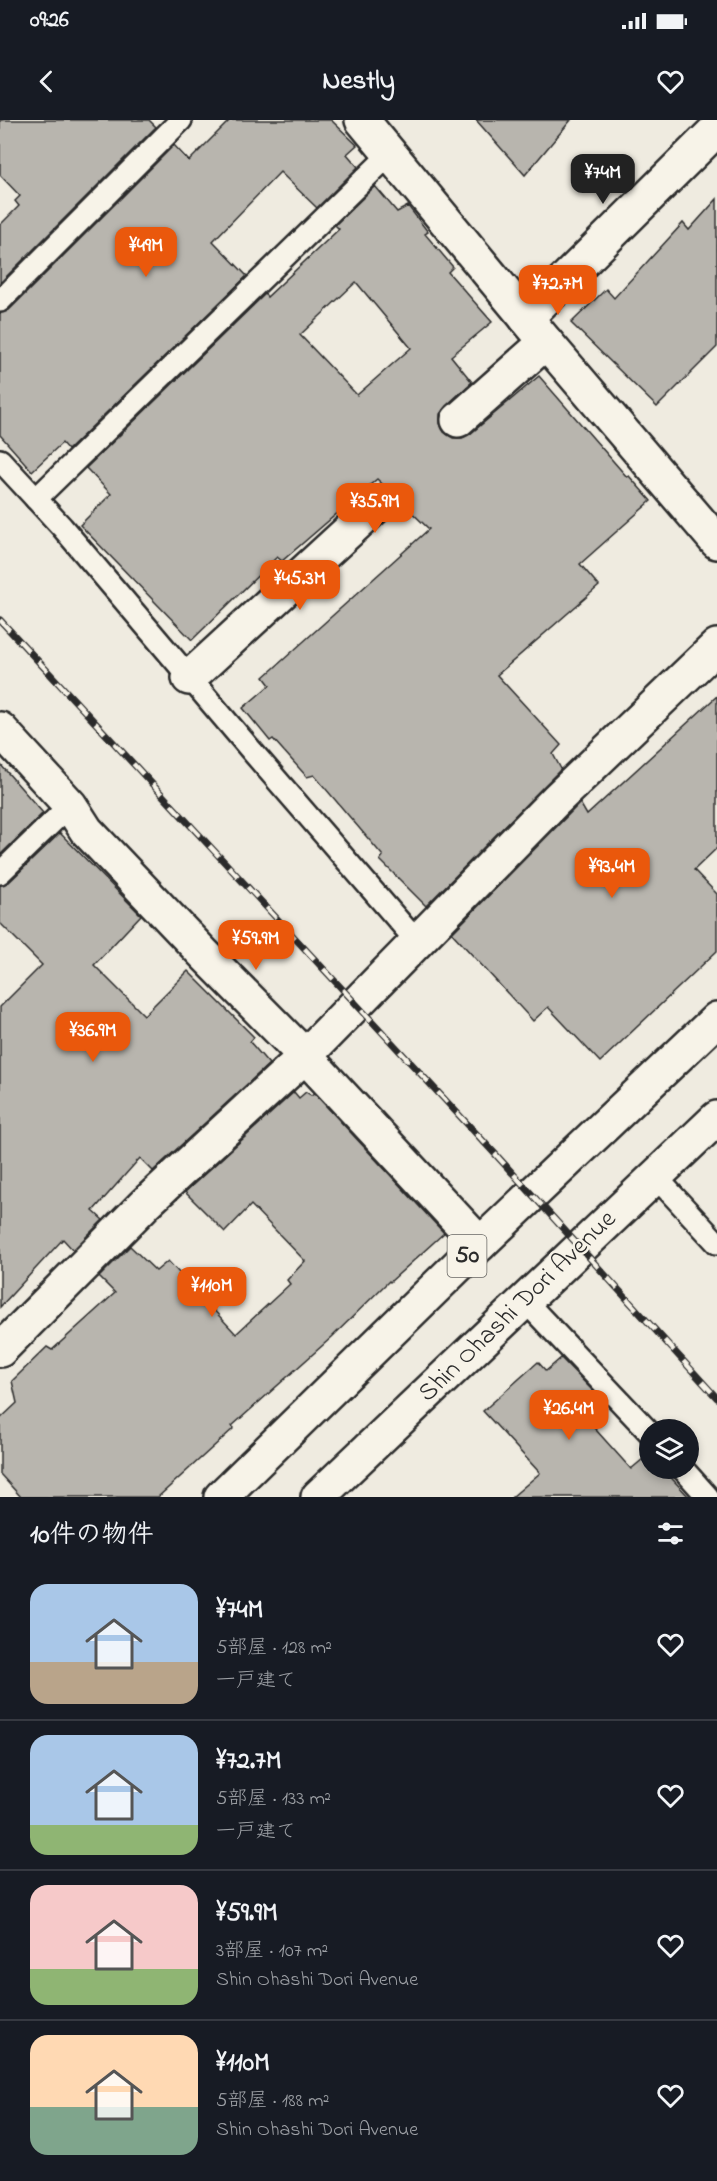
<!DOCTYPE html>
<html lang="ja">
<head>
<meta charset="utf-8">
<style>
	body { margin:0; font-family:"Indie Flower","Klee One",sans-serif; background:#242831; color:#f1f3f6; height:100vh; display:flex; flex-direction:column; font-size:22px; white-space:nowrap }
	* { box-sizing:border-box; margin:0 }
	p { font-size:20px; color:#9ea1a6 }
	.icon { flex:none; width:33px; height:33px; fill:none; stroke:currentColor; stroke-width:2; stroke-linecap:round; stroke-linejoin:round }
	.map { position:relative; height:1377px; overflow:hidden }
	.panel { display:flex; flex-direction:column; background:#171b24; flex:1 }
	.panel>* { flex:none }
	.tools { position:absolute; left:639px; top:1299px; display:grid; gap:12px }
	.tools a { display:grid; place-items:center; width:60px; height:60px; border-radius:50%; background:#171b24; box-shadow:0 3px 9px #0003; font-size:30px }
	.price { position:absolute; translate:-50% -51px; padding:0 14px; border-radius:12px; background:#ea580c; color:#fff; font-size:20px; line-height:39px; filter:drop-shadow(0 2px 3px #0008) }
	.price::after { content:''; position:absolute; left:50%; top:36px; width:18px; height:14px; margin-left:-9px; background:inherit; clip-path:polygon(0 0,100% 0,50% 100%) }
	.price.on { background:#222; color:#fff }
	ul { padding:0; list-style:none }
	li { display:flex; align-items:center; gap:18px; height:150px; padding:0 30px }
	li+li { border-top:2px solid #363941 }
	li span { display:grid; place-items:center; flex:none; width:168px; height:120px; border-radius:18px; color:#555 }
	li>.icon { margin-inline-start:auto }
	span .icon { width:72px; height:72px; fill:#fffc; stroke-width:1 }
	li b { font-size:26px }
	h2 { display:flex; justify-content:space-between; align-items:center; height:72px; padding:0 30px; font-size:26px }
	.status { display:flex; justify-content:space-between; align-items:center; height:42px; padding:0 30px; background:#171b24; direction:ltr }
	.status svg { height:16px; fill:currentColor }
	header { display:flex; justify-content:space-between; align-items:center; height:78px; padding:0 30px; background:#171b24; font-size:27px; font-weight:800 }
	.map>svg:first-child { display:block }
	.building { fill:#b8b5ae; stroke:#2b2b2b; stroke-width:1.5; fill-rule:evenodd }
	.lines { fill:none; stroke-linecap:round; stroke-linejoin:round }
	.service-casing { stroke:#2b2b2b; stroke-width:26 }
	.minor-casing { stroke:#2b2b2b; stroke-width:38 }
	.primary-casing { stroke:#2b2b2b; stroke-width:38 }
	.service { stroke:#f7f3e8; stroke-width:21 }
	.minor { stroke:#f7f3e8; stroke-width:33 }
	.primary { stroke:#f7f3e8; stroke-width:33 }
	.rail-casing { stroke:#2b2b2b; stroke-width:7 }
	.rail { stroke:#f7f3e8; stroke-width:4.5; stroke-dasharray:14; stroke-linecap:butt }
	.labels { text-anchor:middle; dominant-baseline:central; stroke-width:5; stroke-linejoin:round; paint-order:stroke }
	.shield { fill:#f7f3e8; stroke:#686764; stroke-width:1.5 }
	.shield-label { font-size:24px; font-weight:bold; fill:#2b2b2b }
	.street-label { font-size:26px; fill:#2b2b2b; stroke:#f7f3e8 }
</style>
</head>
<body>
<div class="status"><b>09:26</b><svg viewBox="0 0 49 12"><path d="M0 12V9h3v3zM5 12V6h3v6zM10 12V3h3v9zM15 12V0h3v12zM26 1h20v11H26zM47 4h2v5h-2z"/></svg></div>
<header><svg class="icon" aria-label="back" viewBox="0 0 24 24"><path d="M15 5l-7 7 7 7"/></svg>Nestly<svg class="icon" aria-label="heart" viewBox="0 0 24 24"><path d="M12 20l-8-8c-3-5 5-10 8-4 3-6 11-1 8 4z"/></svg></header>
<div class="map">
<svg width="717" height="1377" viewBox="0 0 717 1377">
	<rect width="100%" height="100%" fill="#efebe0"/>
	<filter id="ink" filterUnits="userSpaceOnUse"><feTurbulence type="fractalNoise" baseFrequency=".0167" numOctaves="2"/><feDisplacementMap in="SourceGraphic" scale="12" xChannelSelector="R" yChannelSelector="G"/><feConvolveMatrix kernelMatrix="1 2 1 2 8 2 1 2 1" color-interpolation-filters="sRGB"/></filter>
	<g filter="url(#ink)">
		<g class="building">
			<polygon points="0,0 149,0 156,7 0,163 0,105 19,86 15,81 20,76 0,55"/>
			<polygon points="230,0 331,0 357,25 347,34 358,47 317,88 280,52 213,121 247,156 68,330 62,323 32,351 0,315 0,193 9,190 174,25 189,41"/>
			<polygon points="476,0 571,0 525,55"/>
			<path d="M375,66L397,92L408,86L428,112L425,114L453,147L448,152L492,202L451,236L472,262L446,286L440,294V303L444,312L453,318H462L470,314L539,256L627,357L629,356L651,381L580,444L599,466L497,555L561,625L553,634L561,649L426,786L380,740L383,736L314,655L307,657L273,619L270,621L243,588L270,565L264,557L429,409L377,359L282,441L277,437L192,520L80,405L111,374L86,348L265,174L267,177L339,109L335,105ZM356,162L411,228L357,275L300,215Z"/>
			<polygon points="717,79 717,227 657,287 571,203 606,169 614,178 683,103 689,110"/>
			<polygon points="717,576 717,728 694,750 717,774 717,831 600,942 548,887 533,901 452,813 580,683 587,695"/>
			<polygon points="0,644 43,693 0,735"/>
			<polygon points="60,713 141,795 94,845 144,895 188,851 254,917 250,922 269,944 153,1051 140,1038 93,1091 103,1100 73,1130 63,1119 0,1187 0,887 42,845 0,803 0,765 9,762"/>
			<polygon points="294,972 299,978 306,972 311,975 314,973 444,1113 390,1162 389,1161 332,1217 232,1306 234,1308 158,1377 21,1377 0,1354 0,1299 17,1283 12,1261 47,1227 52,1230 115,1173 99,1157 130,1126 156,1151 168,1141 236,1214 290,1164 287,1160 305,1141 251,1085 225,1112 185,1072"/>
			<polygon points="561,1238 597,1275 579,1291 631,1349 649,1334 650,1348 662,1348 689,1377 512,1377 540,1353 483,1291 538,1242 546,1251"/>
		</g>
		<g class="lines">
			<defs>
				<g id="service">
					<polyline points="0,181 181,0"/>
					<polyline points="0,340 62,407 251,630 418,823"/>
					<polyline points="36,379 390,34"/>
					<polyline points="0,753 70,685"/>
					<polyline points="655,1056 717,1123"/>
					<polyline points="525,1181 650,1313"/>
					<polyline points="682,1348 708,1377"/>
				</g>
				<g id="minor">
					<polyline points="362,0 546,222 717,422"/>
					<polyline points="526,198 717,9"/>
					<polyline points="458,300 546,222"/>
					<polyline points="189,558 376,386"/>
					<polyline points="0,609 70,685 86,710 203,833 305,936 480,1124"/>
					<polyline points="0,1230 146,1083 305,936 556,680 717,526"/>
				</g>
				<g id="primary">
					<polyline points="221,1377 480,1124 717,899"/>
					<polyline points="318,1377 717,998"/>
				</g>
			</defs>
			<use href="#service" class="service-casing"/>
			<use href="#minor" class="minor-casing"/>
			<use href="#primary" class="primary-casing"/>
			<use href="#service" class="service"/>
			<use href="#minor" class="minor"/>
			<use href="#primary" class="primary"/>
			<defs>
				<polyline id="rail" points="0,500 497,1036 717,1278"/>
			</defs>
			<use href="#rail" class="rail-casing"/>
			<use href="#rail" class="rail"/>
		</g>
	</g>
	<g class="labels">
		<rect class="shield" x="447.5" y="1115" width="39" height="42" rx="4.5"/>
		<g class="shield-label">
			<text x="467" y="1136">50</text>
		</g>
		<g class="street-label">
			<text transform="translate(518 1187) rotate(-44)">Shin Ohashi Dori Avenue</text>
		</g>
	</g>
</svg>
<div class="tools">
<a><svg class="icon" aria-label="layers" viewBox="0 0 24 24"><path d="M12 4l9 5-9 5-9-5zM3 14l9 5 9-5"/></svg></a>
</div>
<b class="price on" style="left:603px;top:85px">¥74M</b>
<b class="price" style="left:146px;top:158px">¥49M</b>
<b class="price" style="left:558px;top:196px">¥72.7M</b>
<b class="price" style="left:375px;top:414px">¥35.9M</b>
<b class="price" style="left:300px;top:491px">¥45.3M</b>
<b class="price" style="left:612px;top:779px">¥93.4M</b>
<b class="price" style="left:256px;top:851px">¥59.9M</b>
<b class="price" style="left:93px;top:943px">¥36.9M</b>
<b class="price" style="left:212px;top:1198px">¥110M</b>
<b class="price" style="left:569px;top:1321px">¥26.4M</b>
</div>
<section class="panel">
<h2>10件の物件<svg class="icon" aria-label="filters" viewBox="0 0 24 24"><path d="M4 7h16M4 17h16"/><circle cx="9" cy="7" r="2"/><circle cx="15" cy="17" r="2"/></svg></h2>
<ul>
<li><span style="background:linear-gradient(#a9c7e8 65%,#b9a48a 0)"><svg class="icon" aria-label="home" viewBox="0 0 24 24"><path d="M3 11l9-7 9 7M6 9v11h12V9"/></svg></span><div><b>¥74M</b><p>5部屋 · 128 m²</p><p>一戸建て</p></div><svg class="icon" aria-label="heart" viewBox="0 0 24 24"><path d="M12 20l-8-8c-3-5 5-10 8-4 3-6 11-1 8 4z"/></svg></li>
<li><span style="background:linear-gradient(#a9c7e8 75%,#8fb573 0)"><svg class="icon" aria-label="home" viewBox="0 0 24 24"><path d="M3 11l9-7 9 7M6 9v11h12V9"/></svg></span><div><b>¥72.7M</b><p>5部屋 · 133 m²</p><p>一戸建て</p></div><svg class="icon" aria-label="heart" viewBox="0 0 24 24"><path d="M12 20l-8-8c-3-5 5-10 8-4 3-6 11-1 8 4z"/></svg></li>
<li><span style="background:linear-gradient(#f6c9c9 70%,#8fb573 0)"><svg class="icon" aria-label="home" viewBox="0 0 24 24"><path d="M3 11l9-7 9 7M6 9v11h12V9"/></svg></span><div><b>¥59.9M</b><p>3部屋 · 107 m²</p><p>Shin Ohashi Dori Avenue</p></div><svg class="icon" aria-label="heart" viewBox="0 0 24 24"><path d="M12 20l-8-8c-3-5 5-10 8-4 3-6 11-1 8 4z"/></svg></li>
<li><span style="background:linear-gradient(#ffd9b3 60%,#7fa58c 0)"><svg class="icon" aria-label="home" viewBox="0 0 24 24"><path d="M3 11l9-7 9 7M6 9v11h12V9"/></svg></span><div><b>¥110M</b><p>5部屋 · 188 m²</p><p>Shin Ohashi Dori Avenue</p></div><svg class="icon" aria-label="heart" viewBox="0 0 24 24"><path d="M12 20l-8-8c-3-5 5-10 8-4 3-6 11-1 8 4z"/></svg></li>
</ul>
</section>
</body>
</html>
